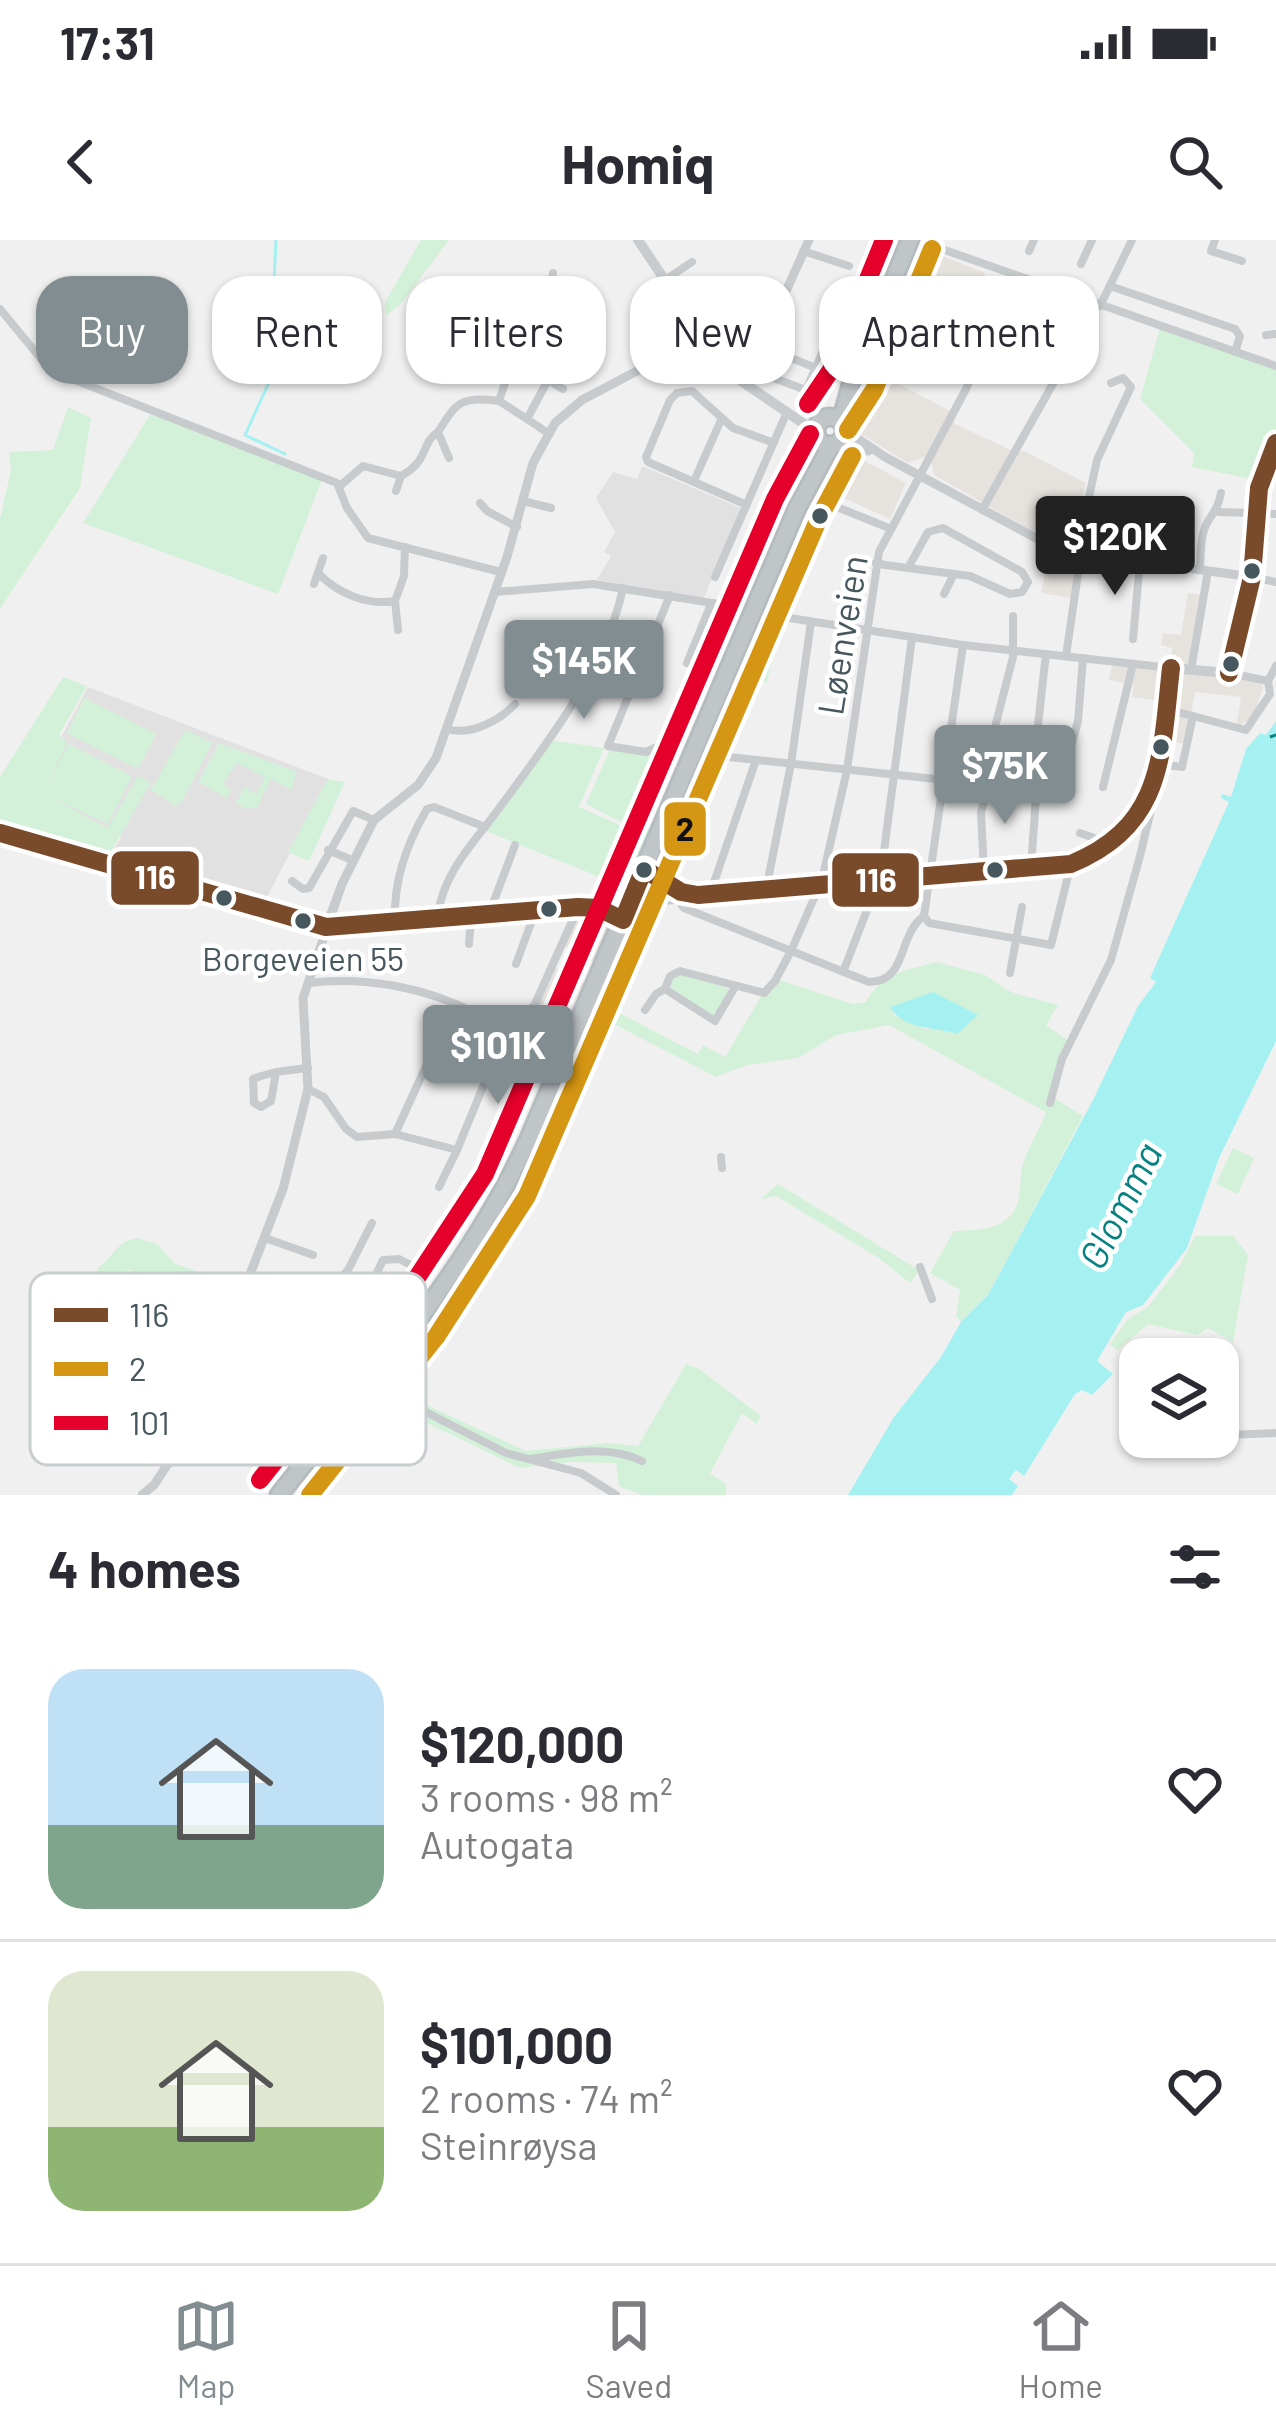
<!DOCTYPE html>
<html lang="en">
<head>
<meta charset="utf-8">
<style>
	body { margin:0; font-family:Barlow,sans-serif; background:#f2f2f3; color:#2b2b33; height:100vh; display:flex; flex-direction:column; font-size:45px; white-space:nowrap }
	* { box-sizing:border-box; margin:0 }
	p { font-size:39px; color:#7c7c81 }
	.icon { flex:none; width:66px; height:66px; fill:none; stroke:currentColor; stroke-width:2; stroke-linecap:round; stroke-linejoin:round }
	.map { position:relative; height:1255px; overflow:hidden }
	.side { display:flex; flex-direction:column; background:#fff; flex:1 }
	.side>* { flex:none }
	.guide { position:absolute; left:36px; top:36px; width:1206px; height:108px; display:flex; gap:24px }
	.buttons { position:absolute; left:1119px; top:1098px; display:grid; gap:24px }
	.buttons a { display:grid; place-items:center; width:120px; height:120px; border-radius:24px; background:#fff; box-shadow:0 3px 9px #0004; font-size:60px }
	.price { position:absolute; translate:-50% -102px; padding:0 27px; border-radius:12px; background:#828d91; color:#fff; font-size:39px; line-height:78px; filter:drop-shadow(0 3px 6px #0008) }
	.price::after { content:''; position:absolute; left:50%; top:72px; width:36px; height:27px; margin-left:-18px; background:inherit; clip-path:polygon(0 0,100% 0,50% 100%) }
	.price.current { background:#222; color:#fff }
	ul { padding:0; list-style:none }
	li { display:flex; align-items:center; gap:36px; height:300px; padding:0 48px }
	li+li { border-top:3px solid #e1e1e2 }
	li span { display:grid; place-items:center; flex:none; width:336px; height:240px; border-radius:36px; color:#555 }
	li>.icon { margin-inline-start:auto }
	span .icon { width:144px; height:144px; fill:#fffc; stroke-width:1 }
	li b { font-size:51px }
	h2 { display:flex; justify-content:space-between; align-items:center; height:144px; padding:0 48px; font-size:51px }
	.pill { padding:0 42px; border-radius:36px; background:#fff; box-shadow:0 3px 9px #0004; font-size:42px; line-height:108px }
	.pill.current { background:#828d91; color:#fff }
	.status { display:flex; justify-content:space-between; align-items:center; height:84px; padding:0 60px; background:#fff; direction:ltr }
	.status svg { height:33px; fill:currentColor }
	header { display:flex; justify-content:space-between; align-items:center; height:156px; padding:0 48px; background:#fff; font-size:54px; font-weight:700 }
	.tabs { display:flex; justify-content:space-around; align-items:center; height:168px; border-top:3px solid #e1e1e2; background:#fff; font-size:33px; color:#7c7c81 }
	.tabs a { display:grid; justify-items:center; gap:6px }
	.tabs .current { color:#828d91 }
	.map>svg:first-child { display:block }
	.commercial { fill:#e6e2de }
	.education { fill:#e2e1e2 }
	.green { fill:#d3f1d8; fill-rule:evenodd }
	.water { fill:#a5f1f1 }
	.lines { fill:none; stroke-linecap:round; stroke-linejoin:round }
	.stream { stroke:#a5f1f1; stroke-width:3 }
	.ferry { stroke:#078282; stroke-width:3; stroke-dasharray:15 12; stroke-linecap:butt }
	.trunk-casing { stroke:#b4bcc0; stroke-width:21 }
	.minor { stroke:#c7cbcd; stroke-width:8 }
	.tertiary { stroke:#c7cbcd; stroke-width:9 }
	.secondary { stroke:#c8cccf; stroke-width:10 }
	.primary { stroke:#c5cacc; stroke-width:12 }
	.trunk { stroke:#c0c5c8; stroke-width:15 }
	.bus-1-casing { stroke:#fff; stroke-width:27 }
	.bus-2-casing { stroke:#fff; stroke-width:27 }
	.bus-3-casing { stroke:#fff; stroke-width:27 }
	.bus-1 { stroke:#7a4b2a; stroke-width:18 }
	.bus-2 { stroke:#d49613; stroke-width:18 }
	.bus-3 { stroke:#e4002b; stroke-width:18 }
	.bus-dot { fill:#46575e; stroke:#fff; stroke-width:4.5 }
	.labels { text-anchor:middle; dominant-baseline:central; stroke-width:9; stroke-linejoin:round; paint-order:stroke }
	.bus-label { font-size:33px; fill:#46575e; stroke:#fff }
	.street-label { font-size:36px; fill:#46575e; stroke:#fff }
	.water-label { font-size:39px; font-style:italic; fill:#078282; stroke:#fff }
	.key { fill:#fff; stroke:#c8cdcf; stroke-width:3 }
	.key-label { font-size:33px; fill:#46575e }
	.line-badge { stroke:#fff; stroke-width:4.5 }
	.badge-label { font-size:33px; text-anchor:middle; font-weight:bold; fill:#fff }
	.pale-badge-label { font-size:33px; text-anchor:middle; font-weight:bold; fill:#111 }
</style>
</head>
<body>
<div class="status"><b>17:31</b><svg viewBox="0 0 49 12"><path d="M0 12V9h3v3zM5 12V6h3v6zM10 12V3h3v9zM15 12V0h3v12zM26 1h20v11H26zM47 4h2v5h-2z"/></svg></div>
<header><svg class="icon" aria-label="back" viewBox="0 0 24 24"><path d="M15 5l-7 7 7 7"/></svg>Homiq<svg class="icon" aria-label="search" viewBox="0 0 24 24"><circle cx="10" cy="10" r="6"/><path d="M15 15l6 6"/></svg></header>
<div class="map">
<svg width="1276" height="1255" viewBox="0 0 1276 1255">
	<rect width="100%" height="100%" fill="#f1f0f0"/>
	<g class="commercial">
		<polygon points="925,9 985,33 978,80 970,101 901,66"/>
		<polygon points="873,130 950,171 955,184 1013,211 1024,211 1086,243 1071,300 1036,293 934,235 931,220 924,217 908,223 861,194 853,176"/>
		<polygon points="852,214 906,243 890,279 820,247 832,224"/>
		<polygon points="1055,312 1074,320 1072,358 1041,353 1046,328"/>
		<polygon points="1188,353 1201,355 1188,425 1170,423 1172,408 1161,405 1163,393 1181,395"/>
		<polygon points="1112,425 1164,431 1163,461 1132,457 1134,445 1109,440"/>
		<polygon points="1178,432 1260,442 1263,447 1255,473 1241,485 1237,483 1241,457 1195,452 1186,504 1166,501"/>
		<polygon points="580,672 603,674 613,683 598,725 565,707"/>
		<polygon points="555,728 589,744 557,813 536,799 516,795 536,768"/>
	</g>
	<g class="education">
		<polygon points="642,226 741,268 703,360 597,340 611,316 604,312 615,292 596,258 613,232 637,239"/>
		<polygon points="88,447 328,539 263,665 107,619 121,598 33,550"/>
		<polygon points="270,1159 326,1185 289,1229 244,1205"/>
	</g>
	<g class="green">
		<polygon points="421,0 449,0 400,65 386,75 385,62"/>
		<polygon points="1160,88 1276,128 1276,195 1257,240 1192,227 1194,213 1140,159"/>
		<polygon points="68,167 91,178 80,248 0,369 0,279 11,230 9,212 53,210"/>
		<polygon points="153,170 323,237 278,354 83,283"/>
		<polygon points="748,398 776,404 767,442 757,440 675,642 656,631 654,618"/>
		<polygon points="63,437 87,446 59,495 67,503 43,551 69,504 132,536 108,584 44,554 108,588 138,536 151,542 109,615 0,582 0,537"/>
		<polygon points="84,458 156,494 138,529 67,493"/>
		<polygon points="185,490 212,503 181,563 174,565 151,550"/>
		<polygon points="550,500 604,508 579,567 633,591 651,589 655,596 627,648 486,591"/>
		<polygon points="219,503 297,532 291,550 271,539 256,569 251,566 249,570 236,563 244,547 257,554 265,537 236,523 223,545 231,550 227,558 199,542"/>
		<polygon points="610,509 654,516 623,583 586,564"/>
		<polygon points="328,539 345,542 309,621 288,612"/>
		<path d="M937,722L985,735L1011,752L1058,765L1046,785L1070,802L1052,857L1083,876L988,1055L961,1082L956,1076L960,1050L930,1033L954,991C979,990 1010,990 1018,961C1022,950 1019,937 1023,924C1029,906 1040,889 1046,872L889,785L836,795L798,818L747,825L716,837L616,785L606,801L584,800L597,766L617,772L698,814L703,805L725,817L763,753L776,739L853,764L866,762C879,735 908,729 937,722ZM933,752L939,788L926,789L894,775L891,767Z"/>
		<polygon points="679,733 728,748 730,754 719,775 712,777 671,752 669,741"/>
		<polygon points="1233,908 1254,918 1238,954 1216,944"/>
		<polygon points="778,944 919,1030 910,1043 879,1018 776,956 761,959"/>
		<polygon points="1195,996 1233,996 1248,1015 1233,1102 1208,1088 1197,1095 1148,1084 1117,1110 1110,1104 1128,1079 1148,1067 1181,1024"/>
		<path d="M137,998L157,1004L174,1023L215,1038L225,1055L229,1082L179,1194L158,1184L160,1176L180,1177L179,1138H154L152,1087L162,1078L151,1064L161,1060V1047L149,1045V1037L131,1038L130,1030L115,1033L116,1052L93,1049L98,1028C113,1017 116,1002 137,998Z"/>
		<polygon points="686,1124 699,1129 761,1176 756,1184 742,1173 710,1233 726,1244 726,1255 641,1255 619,1246 616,1223 571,1222 520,1228 371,1156 381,1144 526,1211 607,1203 638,1206"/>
	</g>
	<g class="water">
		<polygon points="1276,481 1276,801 1219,918 1187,1008 1143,1065 1126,1072 1097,1121 1113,1134 1092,1155 1082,1150 1075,1154 1024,1236 1016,1230 1009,1239 1018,1246 1012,1255 848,1255 894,1177 941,1117 961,1082 988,1055 1093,860 1138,766 1156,742 1150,738 1229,562 1221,558 1222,554 1231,557 1246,509 1260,493 1266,495"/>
		<path d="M933,752L978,775L957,794C933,786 905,791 890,767Z"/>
	</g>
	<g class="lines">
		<polyline class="stream" points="276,0 274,42 286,105 245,195 285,214"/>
		<polyline class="ferry" points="1270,497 1276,495"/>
		<defs>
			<g id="trunk">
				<circle cx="830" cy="191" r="14"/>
				<polyline points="841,181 852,141 910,0"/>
				<path d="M279,1255C370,1140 470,1030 530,896L797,268L831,205"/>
			</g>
		</defs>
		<use href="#trunk" class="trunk-casing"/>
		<g class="minor">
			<polyline points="1215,0 1211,11 1242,21"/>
			<polyline points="933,6 1276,126"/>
			<polyline points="803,11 849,26"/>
			<polyline points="1029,11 1034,0"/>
			<polyline points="884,22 890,0"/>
			<polyline points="1081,24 1092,0"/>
			<polyline points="553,33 547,60 558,59"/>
			<polyline points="1110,46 1235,89 1240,96 1235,112"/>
			<polyline points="639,57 692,22"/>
			<polyline points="1100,66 1132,0"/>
			<polyline points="0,69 42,120 72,139 337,243 347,268 368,298 501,332"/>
			<polyline points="1266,95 1276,94"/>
			<polyline points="744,127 750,104 754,103 816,128"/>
			<polyline points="737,139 744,127 806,150 835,83"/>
			<polyline points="527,179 499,161 518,104 547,60"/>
			<polyline points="548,193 527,179 548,140 563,149"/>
			<path d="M449,218L438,192C458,160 461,157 499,161"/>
			<polyline points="694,241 721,180"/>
			<polyline points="340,246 363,226 401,236"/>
			<path d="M396,251L401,236C430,220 420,204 438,192"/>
			<polyline points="523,261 551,268"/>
			<polyline points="480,263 487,271 517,287"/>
			<polyline points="827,263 889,288"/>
			<polyline points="747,265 648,222 646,217 670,160 677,153 692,151 733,188 774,203"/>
			<polyline points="982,270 1059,133"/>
			<polyline points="1218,272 1276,274"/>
			<polyline points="1077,312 1097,220 1131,147 1123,138 1111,143"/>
			<polyline points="876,323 885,325 970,336 1010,354 1022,352 1028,342 1022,332 943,288 928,292 908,328"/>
			<path d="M1200,328C1201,314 1200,296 1207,283C1214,271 1218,268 1221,253"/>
			<path d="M318,333C337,353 367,366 395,361L404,336L405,307"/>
			<polyline points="715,337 787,172"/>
			<polyline points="1252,337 1276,342"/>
			<polyline points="314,344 323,318"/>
			<polyline points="495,352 593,344 731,366"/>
			<polyline points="944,354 954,334"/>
			<polyline points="395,361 398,390"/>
			<polyline points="783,377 963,405 1171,428"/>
			<polyline points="1133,399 1140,321"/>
			<polyline points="1066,416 1081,313"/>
			<polyline points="687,423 711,364"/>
			<polyline points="1191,430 1208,331"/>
			<polyline points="1229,433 1268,441"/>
			<polyline points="1166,469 1246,490 1270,454 1268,441 1276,426"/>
			<path d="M447,489C470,496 499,481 515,464"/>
			<polyline points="994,491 1013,417 1013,376"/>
			<polyline points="670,501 646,512 608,506 670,355"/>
			<polyline points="729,517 945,540"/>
			<polyline points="1158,524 1182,527 1193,476"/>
			<polyline points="1032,538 1046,414"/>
			<polyline points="1103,547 1133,424"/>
			<polyline points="1080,593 1111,604"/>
			<polyline points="328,610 352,620"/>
			<polyline points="1031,627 1037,543"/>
			<polyline points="984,632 981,572 989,545 1032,538 1037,543 1061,543 1078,481 1083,418"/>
			<polyline points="292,641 303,649 309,648 353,571 374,580"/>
			<polyline points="766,650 791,524 811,382"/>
			<path d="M681,652L678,660L684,668L869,742C908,742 897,695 924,676"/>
			<polyline points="710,654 756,520"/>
			<polyline points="489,674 515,605"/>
			<polyline points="924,676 963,405"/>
			<polyline points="924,676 929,683 1051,705 1071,624"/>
			<path d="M437,678C444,630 474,603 500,567C548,502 606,428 623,348"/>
			<path d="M395,682C393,641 407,603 427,569L434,567L485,587"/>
			<polyline points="469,704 471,677"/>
			<polyline points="516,724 535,672"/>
			<polyline points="843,732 881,634 912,398"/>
			<polyline points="1010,733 1022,667"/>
			<path d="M308,743C364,736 426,747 477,774"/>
			<polyline points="735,747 715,781 665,749 670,736 680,731 764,753 775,741 791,711 822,640 847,530 879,312 966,149 975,127 979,102"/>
			<path d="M595,770C603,732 630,659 677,660"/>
			<polyline points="645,770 656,754 665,749"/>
			<polyline points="515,791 535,764 578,668"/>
			<path d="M276,832L271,861L261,867L254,863L253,839C270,832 289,830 308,828"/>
			<polyline points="308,849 324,857 346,889 357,897 395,894 457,910 439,947"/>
			<polyline points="1050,863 1062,819 1111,720 1140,616 1151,570 1148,562"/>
			<polyline points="395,894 433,811"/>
			<polyline points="457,910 487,837 510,805"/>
			<polyline points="721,917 722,928"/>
			<polyline points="265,998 313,1015"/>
			<polyline points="920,1027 932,1059"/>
			<polyline points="330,1050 348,1030 372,983"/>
			<polyline points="149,1091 140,1084 142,1076 149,1076 152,1081 149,1091 155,1185 180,1199"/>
			<polyline points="293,1109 321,1113 335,1096 347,1094 383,1020 399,1019 429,1034"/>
			<polyline points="369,1143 506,1213 581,1233 616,1255"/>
			<polyline points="202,1151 255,1174 321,1056 330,1050 365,1054"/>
			<polyline points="1130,1194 1140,1194"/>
			<polyline points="1169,1197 1276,1193"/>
			<path d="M530,1219C567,1213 607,1204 642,1221"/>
		</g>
		<g class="tertiary">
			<polyline points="845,190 885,217 1047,304 1081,313 1252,337"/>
			<polyline points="839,203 868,211"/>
			<polyline points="342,644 374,580 418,545 436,518 507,317 533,223 555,183 582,160 724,85 778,69 809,0"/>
			<polyline points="142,1255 154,1245 173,1216 233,1078 283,949 308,849 303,758 342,644 326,687"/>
		</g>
		<g class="secondary">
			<polyline points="638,0 725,130 816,192"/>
			<polyline points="644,629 673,647"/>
			<path d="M639,640L698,655L1071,624C1164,599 1161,506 1171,428L1229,433L1252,337L1259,248L1276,203"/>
		</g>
		<polyline class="primary" points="0,593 326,687 629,665"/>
		<use href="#trunk" class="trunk"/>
		<defs>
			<g id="bus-1">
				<polyline points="1229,433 1252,337 1259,248 1276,203"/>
				<path d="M0,593L326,687L578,667L598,668L623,680L644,629L681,652L698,655L1071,624C1164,586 1161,516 1171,428"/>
			</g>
			<g id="bus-2">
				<polyline points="848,190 874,150 932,9"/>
				<polyline points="310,1255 436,1097 527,956 819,278 852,216"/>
			</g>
			<g id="bus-3">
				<polyline points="808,164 831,130 884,0"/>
				<polyline points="260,1240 397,1068 485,934 775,259 810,194"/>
			</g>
		</defs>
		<use href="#bus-1" class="bus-1-casing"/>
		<use href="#bus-2" class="bus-2-casing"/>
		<use href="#bus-3" class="bus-3-casing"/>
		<use href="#bus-1" class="bus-1"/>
		<use href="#bus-2" class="bus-2"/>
		<use href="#bus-3" class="bus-3"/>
	</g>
	<g class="bus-dot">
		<circle cx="820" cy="276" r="10"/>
		<circle cx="1252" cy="331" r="10"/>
		<circle cx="1231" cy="424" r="10"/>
		<circle cx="1161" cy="507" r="10"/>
		<circle cx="644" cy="630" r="10"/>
		<circle cx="995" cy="630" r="10"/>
		<circle cx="224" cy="658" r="10"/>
		<circle cx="549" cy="669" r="10"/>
		<circle cx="303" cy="681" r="10"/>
	</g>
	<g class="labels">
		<g class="bus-label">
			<text x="303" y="718">Borgeveien 55</text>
		</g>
		<g class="street-label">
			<text transform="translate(841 395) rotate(-81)">Løenveien</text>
		</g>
		<g class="water-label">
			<text transform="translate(1119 965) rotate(-63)">Glomma</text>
		</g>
	</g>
	<rect x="30" y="1033" width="396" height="192" rx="18" class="key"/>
	<rect x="54" y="1068" width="54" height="14" fill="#7a4b2a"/>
	<rect x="54" y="1122" width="54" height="14" fill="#d49613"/>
	<rect x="54" y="1176" width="54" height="14" fill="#e4002b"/>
	<g class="key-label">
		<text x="129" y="1087">116</text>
		<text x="129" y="1141">2</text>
		<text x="129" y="1195">101</text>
	</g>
	<g class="line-badge">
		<rect x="662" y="560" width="46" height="58" rx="12" fill="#d49613"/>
		<rect x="109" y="609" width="92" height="58" rx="12" fill="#7a4b2a"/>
		<rect x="830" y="611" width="91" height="58" rx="12" fill="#7a4b2a"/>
	</g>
	<g class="badge-label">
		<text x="155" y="649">116</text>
		<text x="876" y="652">116</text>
	</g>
	<g class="pale-badge-label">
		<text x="685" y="601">2</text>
	</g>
</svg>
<div class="buttons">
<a><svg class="icon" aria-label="layers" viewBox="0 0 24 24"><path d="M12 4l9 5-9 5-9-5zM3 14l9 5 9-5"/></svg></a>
</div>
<b class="price current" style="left:1115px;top:358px">$120K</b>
<b class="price" style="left:584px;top:482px">$145K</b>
<b class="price" style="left:1005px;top:587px">$75K</b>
<b class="price" style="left:498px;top:867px">$101K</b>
<div class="guide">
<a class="pill current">Buy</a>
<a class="pill">Rent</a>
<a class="pill">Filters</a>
<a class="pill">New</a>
<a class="pill">Apartment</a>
</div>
</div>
<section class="side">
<h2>4 homes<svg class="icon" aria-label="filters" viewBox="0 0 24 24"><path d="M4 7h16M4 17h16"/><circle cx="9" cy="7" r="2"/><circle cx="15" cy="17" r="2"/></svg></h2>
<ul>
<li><span style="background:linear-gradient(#bfe0f5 65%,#7fa58c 0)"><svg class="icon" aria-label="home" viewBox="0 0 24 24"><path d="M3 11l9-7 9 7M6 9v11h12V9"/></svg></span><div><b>$120,000</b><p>3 rooms · 98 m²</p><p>Autogata</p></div><svg class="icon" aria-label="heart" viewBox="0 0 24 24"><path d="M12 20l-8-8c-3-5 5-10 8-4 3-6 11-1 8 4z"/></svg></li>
<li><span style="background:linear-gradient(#dfe7d0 65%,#8fb573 0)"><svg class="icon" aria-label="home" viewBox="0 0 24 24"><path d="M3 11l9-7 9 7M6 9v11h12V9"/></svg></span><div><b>$101,000</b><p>2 rooms · 74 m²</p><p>Steinrøysa</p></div><svg class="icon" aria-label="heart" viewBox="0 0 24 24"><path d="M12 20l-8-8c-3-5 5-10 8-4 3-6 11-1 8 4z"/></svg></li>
</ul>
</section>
<nav class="tabs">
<a class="current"><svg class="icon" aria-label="map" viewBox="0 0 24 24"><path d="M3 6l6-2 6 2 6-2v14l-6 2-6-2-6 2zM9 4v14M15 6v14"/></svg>Map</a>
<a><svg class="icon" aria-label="saved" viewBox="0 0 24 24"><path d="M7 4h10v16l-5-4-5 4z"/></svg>Saved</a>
<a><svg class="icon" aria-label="home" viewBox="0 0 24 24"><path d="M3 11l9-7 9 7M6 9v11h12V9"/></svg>Home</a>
</nav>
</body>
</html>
